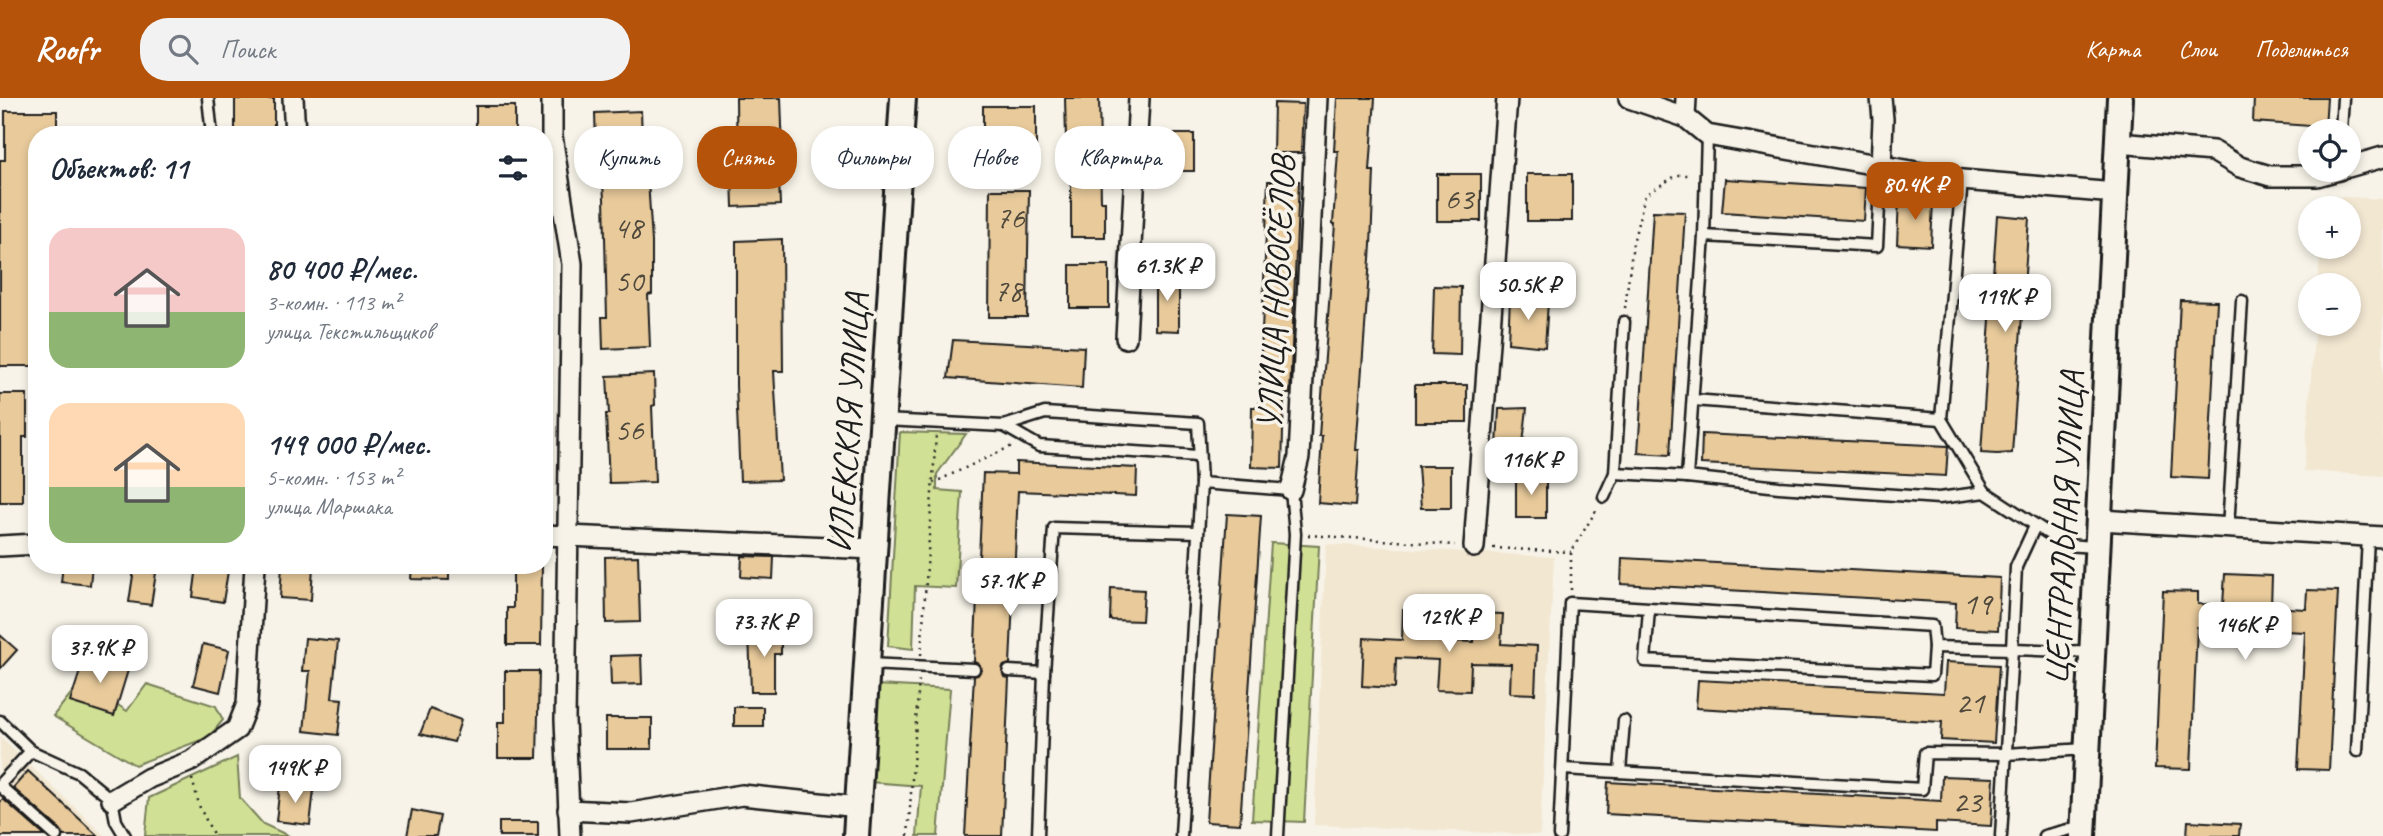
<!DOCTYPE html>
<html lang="ru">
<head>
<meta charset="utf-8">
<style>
	body { margin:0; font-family:Caveat,sans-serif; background:#f2f2f3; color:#1f2937; height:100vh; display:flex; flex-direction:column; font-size:26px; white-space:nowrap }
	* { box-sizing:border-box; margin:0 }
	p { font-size:23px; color:#747a83 }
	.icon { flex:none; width:38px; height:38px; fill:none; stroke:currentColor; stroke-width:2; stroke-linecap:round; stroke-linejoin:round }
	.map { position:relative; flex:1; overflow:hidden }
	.drawer { position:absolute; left:28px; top:28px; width:525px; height:448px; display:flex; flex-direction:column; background:#fff; border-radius:28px; box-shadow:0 4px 10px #0003 }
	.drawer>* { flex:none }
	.banner { position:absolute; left:574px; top:28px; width:665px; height:63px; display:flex; gap:14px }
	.buttons { position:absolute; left:2298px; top:21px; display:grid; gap:14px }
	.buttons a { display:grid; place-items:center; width:63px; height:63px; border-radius:50%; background:#fff; box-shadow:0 4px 10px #0003; font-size:35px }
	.price { position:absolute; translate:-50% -60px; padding:0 16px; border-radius:14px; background:#fff; color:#222; font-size:23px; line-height:46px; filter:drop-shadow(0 2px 4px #0008) }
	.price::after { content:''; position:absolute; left:50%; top:42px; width:21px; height:16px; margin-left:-10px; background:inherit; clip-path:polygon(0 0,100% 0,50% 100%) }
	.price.active { background:#b45309; color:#fff }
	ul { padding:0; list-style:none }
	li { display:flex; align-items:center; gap:21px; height:175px; padding:0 21px }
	li span { display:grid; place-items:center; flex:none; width:196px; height:140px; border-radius:21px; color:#555 }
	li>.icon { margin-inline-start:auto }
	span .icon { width:84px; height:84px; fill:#fffc; stroke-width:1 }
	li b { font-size:30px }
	h2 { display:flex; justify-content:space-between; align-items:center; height:84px; padding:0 21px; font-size:30px }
	.chip { padding:0 24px; border-radius:28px; background:#fff; box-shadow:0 4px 10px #0003; font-size:24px; line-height:63px }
	.chip.active { background:#b45309; color:#fff }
	header { display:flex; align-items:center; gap:42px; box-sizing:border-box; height:98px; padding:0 35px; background:#b45309; color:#fff }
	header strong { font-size:33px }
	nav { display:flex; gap:38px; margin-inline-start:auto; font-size:24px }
	.search { width:490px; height:63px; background:#f2f2f3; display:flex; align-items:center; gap:18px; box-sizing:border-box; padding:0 24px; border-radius:28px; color:#747a83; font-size:26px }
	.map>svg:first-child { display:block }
	.built { fill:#f2e7d1 }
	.green { fill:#d0e195; stroke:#767e58; stroke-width:2 }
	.building { fill:#e8ca9b; stroke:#1c1c1c; stroke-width:2 }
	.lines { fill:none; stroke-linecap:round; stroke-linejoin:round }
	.service-casing { stroke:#1c1c1c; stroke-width:15 }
	.minor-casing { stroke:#1c1c1c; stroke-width:24 }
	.tertiary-casing { stroke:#1c1c1c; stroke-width:30 }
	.path { stroke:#1c1c1c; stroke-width:2.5; stroke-dasharray:2 5; stroke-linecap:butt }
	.service { stroke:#f7f3e8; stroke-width:10 }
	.minor { stroke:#f7f3e8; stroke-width:19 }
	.tertiary { stroke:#f7f3e8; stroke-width:24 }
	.labels { text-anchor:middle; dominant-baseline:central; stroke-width:7; stroke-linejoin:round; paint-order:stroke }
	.number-label { font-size:32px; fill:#4f483c }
	.street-label { font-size:35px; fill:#1c1c1c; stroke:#f7f3e8 }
</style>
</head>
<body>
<header>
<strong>Roofr</strong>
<div class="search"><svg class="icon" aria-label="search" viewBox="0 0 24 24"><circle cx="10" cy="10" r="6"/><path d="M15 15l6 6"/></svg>Поиск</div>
<nav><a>Карта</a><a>Слои</a><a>Поделиться</a></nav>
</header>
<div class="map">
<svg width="2383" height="738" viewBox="0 0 2383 738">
	<rect width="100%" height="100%" fill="#f7f3e8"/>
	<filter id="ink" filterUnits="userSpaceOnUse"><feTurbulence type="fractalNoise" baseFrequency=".0143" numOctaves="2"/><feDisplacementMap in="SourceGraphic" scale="14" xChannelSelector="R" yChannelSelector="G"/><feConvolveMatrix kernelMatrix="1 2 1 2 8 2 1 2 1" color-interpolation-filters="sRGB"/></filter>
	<g filter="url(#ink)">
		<g class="built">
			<polygon points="2324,98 2383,101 2383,378 2304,373 2315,226 2348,226 2348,187 2318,187 2321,149 2348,149 2348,110 2323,110"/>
			<polygon points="1326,446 1554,459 1540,737 1314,727"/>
			<polygon points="0,639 105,738 0,738"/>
		</g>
		<g class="green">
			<polygon points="900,334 966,336 937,376 937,392 962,394 956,490 915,488 913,551 888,548"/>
			<polygon points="1271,445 1319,448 1304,724 1252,722"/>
			<polygon points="95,566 101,596 127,613 147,586 216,608 223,622 209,639 135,667 53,618"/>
			<polygon points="876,587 950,591 938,738 917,738 921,688 870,684"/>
			<polygon points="237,659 240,700 263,726 289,738 145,738 149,700"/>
		</g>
		<g class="building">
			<polygon points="736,0 781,0 783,55 778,56 780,107 733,109 732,78 737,78"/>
			<polygon points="1065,0 1099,0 1101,103 1105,103 1105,139 1071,139 1071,81 1067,81"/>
			<polygon points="1337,0 1375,0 1370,73 1374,73 1371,147 1356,352 1359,352 1355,408 1318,405 1322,338 1319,338 1335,126 1333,126 1338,53 1334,53"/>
			<polygon points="2254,0 2327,0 2325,29 2253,24"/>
			<rect x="235" y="1" width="39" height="36"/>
			<polygon points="1274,5 1303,6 1301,55 1273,55"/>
			<rect x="476" y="8" width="39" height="29"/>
			<rect x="983" y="8" width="53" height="42"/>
			<polygon points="5,13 57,13 57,37 37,37 35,268 0,268 0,62 5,62"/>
			<polygon points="641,13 643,67 647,67 652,144 652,196 648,197 650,249 603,251 602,219 607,219 604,100 600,46 596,46 595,15"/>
			<rect x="1160" y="36" width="34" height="37"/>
			<rect x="1437" y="76" width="44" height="47"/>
			<rect x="1527" y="76" width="45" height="47"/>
			<polygon points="1725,81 1866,90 1864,123 1722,114"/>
			<polygon points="1268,83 1299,83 1290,296 1284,296 1282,370 1251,369 1252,309 1259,309"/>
			<polygon points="990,92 1029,92 1027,219 989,219"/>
			<polygon points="1899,100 1933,102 1931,148 1897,146"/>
			<polygon points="1653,113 1685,114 1670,357 1638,355"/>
			<polygon points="1997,117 2029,120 2012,355 1997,356 1981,355"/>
			<polygon points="782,141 783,273 774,273 780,382 740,383 736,288 736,143"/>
			<rect x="1070" y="167" width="39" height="43"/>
			<polygon points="1155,178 1179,179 1179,233 1155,232"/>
			<polygon points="1434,188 1461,189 1460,257 1432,256"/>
			<polygon points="1510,200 1548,204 1545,249 1508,245"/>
			<polygon points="2180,202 2217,203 2208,381 2171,379"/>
			<polygon points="953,242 1084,249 1082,290 948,280"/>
			<polygon points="654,276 655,307 652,308 655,384 609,385 606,316 609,316 607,278"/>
			<rect x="1415" y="287" width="52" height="37"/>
			<polygon points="0,296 27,296 27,339 23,339 23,404 0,404"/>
			<polygon points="1527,310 1521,363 1496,368 1499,311"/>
			<polygon points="1702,336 1948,348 1946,378 1701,366"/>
			<polygon points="1016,364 1137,370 1136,398 1018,393 1010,566 1003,568 1002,573 1004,579 1009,580 1002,738 965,738 974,578 978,577 981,572 980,567 974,564 983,375 1016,376"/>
			<polygon points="1418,368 1451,368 1451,410 1421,410"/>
			<rect x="1516" y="378" width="30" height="42"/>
			<polygon points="1227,416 1261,418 1240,726 1206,724"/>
			<polygon points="638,458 640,524 606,525 605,459"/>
			<polygon points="742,458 774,459 773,481 741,479"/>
			<polygon points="1622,460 2000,480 1998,532 1955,530 1956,505 1621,486"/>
			<polygon points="63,467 92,467 90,487 61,484"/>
			<polygon points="282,467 313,468 311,502 280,500"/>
			<polygon points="412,467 449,467 449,482 411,481"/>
			<polygon points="513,467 542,467 541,547 507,547 507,510 513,510"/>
			<polygon points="197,468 228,473 223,504 193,499"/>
			<polygon points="134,471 156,475 151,507 129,504"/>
			<polygon points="2225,476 2272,478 2271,509 2306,511 2307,492 2338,493 2329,672 2298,671 2305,534 2197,529 2191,671 2155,670 2163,493 2198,494 2198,506 2223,507"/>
			<polygon points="1111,490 1144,492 1142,523 1110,522"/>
			<polygon points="1403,512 1432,513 1430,542 1474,544 1475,515 1503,516 1501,546 1537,548 1535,596 1510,595 1511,566 1471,565 1470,593 1436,592 1438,562 1396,560 1395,590 1362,588 1364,540 1402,542"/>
			<polygon points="749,533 781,533 781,556 774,556 774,594 751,594"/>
			<polygon points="0,537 17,552 0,571"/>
			<polygon points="305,540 338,543 332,600 342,601 338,637 304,633 310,573 302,573"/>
			<polygon points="203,546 229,552 220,594 193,587"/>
			<polygon points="86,555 129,569 114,618 70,604"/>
			<polygon points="641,557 642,586 611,587 610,558"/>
			<polygon points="1946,564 1999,567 1994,645 1941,642 1942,624 1696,610 1698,582 1944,595"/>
			<polygon points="505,573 539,573 537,660 498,660 498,624 505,624"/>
			<rect x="734" y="609" width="29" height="19"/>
			<polygon points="430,611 461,622 454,644 420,636"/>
			<rect x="606" y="620" width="46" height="31"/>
			<polygon points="28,673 98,738 63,738 61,732 13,690"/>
			<polygon points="1942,678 1994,680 1991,728 1936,725 1936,734 1606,716 1608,684 1941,703"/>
			<polygon points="280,688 314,691 310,727 276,723"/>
			<polygon points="3,701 45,738 0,738 0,704"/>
			<polygon points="412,712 440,718 436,738 407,738"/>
			<polygon points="2188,723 2240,726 2239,738 2187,738"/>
			<rect x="499" y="724" width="39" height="14"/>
		</g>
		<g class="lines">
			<defs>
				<g id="service">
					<polyline points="208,0 212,37"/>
					<polyline points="2341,33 2343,0"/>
					<polyline points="1962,82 1941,321 1985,394"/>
					<polyline points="1704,138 1877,148 1881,69"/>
					<polyline points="1693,302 1941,321"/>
					<polyline points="884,322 1004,328 1045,315 1198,325 1201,385 1291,392 1295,436 1278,738"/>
					<polyline points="1004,328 1039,348 1198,358"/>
					<polyline points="1615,375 1687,379 1704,138 1707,37"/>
					<polyline points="1687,379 1779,389 1939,400 1985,394 2066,447 2095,449"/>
					<polyline points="1604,399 1615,375 1624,224"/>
					<polyline points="2228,430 2242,203"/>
					<polyline points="1649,511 1645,563 1932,577 1934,549"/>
					<polyline points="868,566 974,571"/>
					<polyline points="1009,573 1044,575 1054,430 1197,434"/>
					<polyline points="0,623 31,653 79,675 112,702 116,723 125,738"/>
					<polyline points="2357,653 2368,440"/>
					<polyline points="1563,671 1922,691 1925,655 2006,656 2086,651"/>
					<polyline points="1620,674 1624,623"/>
					<polyline points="0,686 31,653"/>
					<polyline points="0,688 56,738"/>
					<polyline points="1038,738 1044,575"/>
					<polyline points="1181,738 1201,385"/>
					<polyline points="1559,738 1570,505 1932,528 1934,549 2012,551 2016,469 2035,428"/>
					<polyline points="2001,738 2012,551 2093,554"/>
					<polyline points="2044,738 2083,728"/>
				</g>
				<g id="minor">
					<polyline points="293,0 295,37"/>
					<polyline points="552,0 552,38 572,166 565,622 570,738"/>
					<polyline points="1629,0 1685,19 1707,37 1962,82 2115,95"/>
					<polyline points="1881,0 1883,21 1881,69"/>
					<polyline points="1685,19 1686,0"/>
					<polyline points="2118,45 2213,53 2240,69 2270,78 2317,78 2339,72"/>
					<polyline points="2348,69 2383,59"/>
					<polyline points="1126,240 1139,0"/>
					<polyline points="1291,392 1299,359 1317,0"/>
					<polyline points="2100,422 2383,439"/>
					<polyline points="544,437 875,451"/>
					<polyline points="0,448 37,446"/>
					<polyline points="1474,449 1507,0"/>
					<polyline points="112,702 149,680 191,663 237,631 247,606 255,467"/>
					<polyline points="568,712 631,715 742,697 859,709"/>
				</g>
				<g id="tertiary">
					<polyline points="856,738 903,0"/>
					<polyline points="2083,738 2120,0"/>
				</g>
			</defs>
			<use href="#service" class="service-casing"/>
			<use href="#minor" class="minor-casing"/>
			<use href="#tertiary" class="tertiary-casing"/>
			<g class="path">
				<polyline points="1625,210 1633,145 1645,97 1677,77 1692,77"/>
				<polyline points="933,385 1012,348"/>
				<polyline points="1308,437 1455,447"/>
				<polyline points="1493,450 1571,454"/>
				<polyline points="1571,492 1571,454 1597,411"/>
				<polyline points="921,557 936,336"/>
				<polyline points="192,681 200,710 214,738"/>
				<polyline points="908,738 919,581"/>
			</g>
			<use href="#service" class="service"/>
			<use href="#minor" class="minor"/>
			<use href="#tertiary" class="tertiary"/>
		</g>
	</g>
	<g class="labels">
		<g class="number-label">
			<text x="1459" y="100">63</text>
			<text x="1010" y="119">76</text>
			<text x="628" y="129">48</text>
			<text x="629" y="182">50</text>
			<text x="1008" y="192">78</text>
			<text x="629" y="331">56</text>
			<text x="1977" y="505">19</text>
			<text x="1970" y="604">21</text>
			<text x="1967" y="703">23</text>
		</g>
		<g class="street-label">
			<text transform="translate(1276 195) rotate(-87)">УЛИЦА НОВОСЁЛОВ</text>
			<text transform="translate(848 325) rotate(-86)">ИЛЕКСКАЯ УЛИЦА</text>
			<text transform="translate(2064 430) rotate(-87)">ЦЕНТРАЛЬНАЯ УЛИЦА</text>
		</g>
	</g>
</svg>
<div class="buttons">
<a><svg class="icon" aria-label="locate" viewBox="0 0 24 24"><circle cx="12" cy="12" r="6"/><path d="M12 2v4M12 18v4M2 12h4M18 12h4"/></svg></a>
<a>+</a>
<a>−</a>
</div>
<b class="price active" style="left:1915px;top:124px">80.4K ₽</b>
<b class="price" style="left:1167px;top:205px">61.3K ₽</b>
<b class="price" style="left:1528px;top:224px">50.5K ₽</b>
<b class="price" style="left:2005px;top:236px">119K ₽</b>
<b class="price" style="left:1531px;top:399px">116K ₽</b>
<b class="price" style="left:1010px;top:520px">57.1K ₽</b>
<b class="price" style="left:1449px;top:556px">129K ₽</b>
<b class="price" style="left:764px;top:561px">73.7K ₽</b>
<b class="price" style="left:2245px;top:564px">146K ₽</b>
<b class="price" style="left:100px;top:587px">37.9K ₽</b>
<b class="price" style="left:295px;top:707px">149K ₽</b>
<div class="banner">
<a class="chip">Купить</a>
<a class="chip active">Снять</a>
<a class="chip">Фильтры</a>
<a class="chip">Новое</a>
<a class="chip">Квартира</a>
</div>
<section class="drawer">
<h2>Объектов: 11<svg class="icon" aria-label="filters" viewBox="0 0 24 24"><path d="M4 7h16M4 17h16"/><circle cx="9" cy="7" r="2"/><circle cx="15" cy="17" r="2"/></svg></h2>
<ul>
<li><span style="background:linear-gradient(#f6c9c9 60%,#8fb573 0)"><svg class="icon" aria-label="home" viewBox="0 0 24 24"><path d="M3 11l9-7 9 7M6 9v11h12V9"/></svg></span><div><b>80 400 ₽/мес.</b><p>3-комн. · 113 m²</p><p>улица Текстильщиков</p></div></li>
<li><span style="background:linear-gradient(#ffd9b3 60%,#8fb573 0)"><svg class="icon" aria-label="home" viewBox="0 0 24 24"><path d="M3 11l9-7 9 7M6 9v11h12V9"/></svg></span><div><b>149 000 ₽/мес.</b><p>5-комн. · 153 m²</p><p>улица Маршака</p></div></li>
</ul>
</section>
</div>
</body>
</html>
